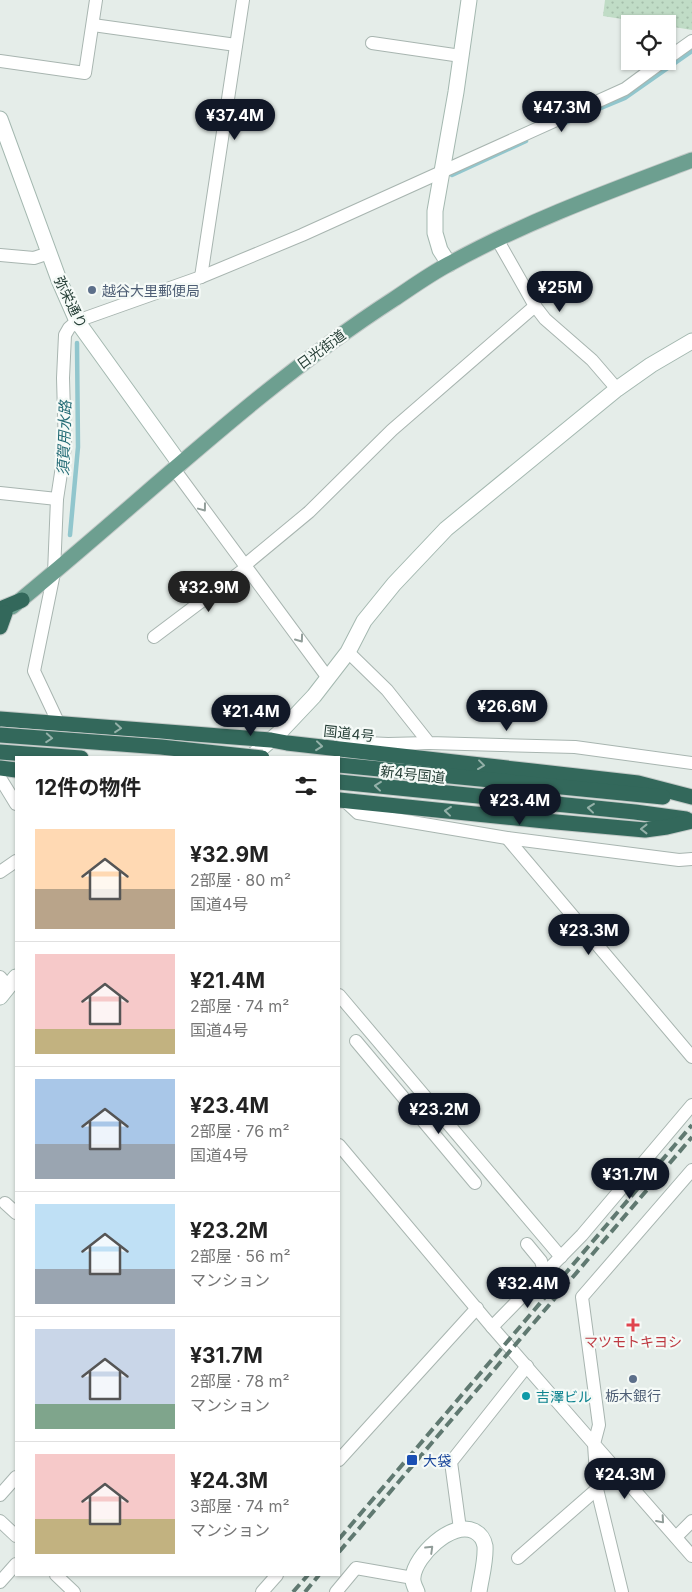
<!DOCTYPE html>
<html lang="ja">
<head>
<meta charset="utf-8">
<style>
	body { margin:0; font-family:Inter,"Noto Sans JP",sans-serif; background:#f2f2f2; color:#222; height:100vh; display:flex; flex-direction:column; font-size:19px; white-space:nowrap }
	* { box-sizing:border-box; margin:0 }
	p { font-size:16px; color:#767676 }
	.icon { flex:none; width:28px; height:28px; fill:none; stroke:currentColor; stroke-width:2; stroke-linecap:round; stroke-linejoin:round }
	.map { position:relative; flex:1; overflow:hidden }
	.sheet { position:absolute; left:15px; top:756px; width:325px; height:820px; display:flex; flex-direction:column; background:#fff; border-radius:0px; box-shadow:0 1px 4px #0004 }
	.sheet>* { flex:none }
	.tools { position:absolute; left:621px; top:15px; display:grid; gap:10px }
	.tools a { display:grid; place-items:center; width:55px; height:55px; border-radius:0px; background:#fff; box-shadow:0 1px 4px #0004; font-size:25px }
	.price { position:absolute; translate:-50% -42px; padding:0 11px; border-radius:18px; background:#111827; color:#fff; font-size:16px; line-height:32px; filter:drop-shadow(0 1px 2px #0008) }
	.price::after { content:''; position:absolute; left:50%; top:30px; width:15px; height:11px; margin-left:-8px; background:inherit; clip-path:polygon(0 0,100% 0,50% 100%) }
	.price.current { background:#222; color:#fff }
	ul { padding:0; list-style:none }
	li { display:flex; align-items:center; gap:15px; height:125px; padding:0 20px }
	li+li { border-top:1px solid #e0e0e0 }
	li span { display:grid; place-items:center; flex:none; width:140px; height:100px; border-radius:0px; color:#555 }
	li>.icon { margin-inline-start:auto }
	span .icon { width:60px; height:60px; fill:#fffc; stroke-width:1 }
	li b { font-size:21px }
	h2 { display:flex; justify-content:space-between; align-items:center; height:60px; padding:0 20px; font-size:21px }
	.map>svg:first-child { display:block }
	.park { fill:url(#park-dots) }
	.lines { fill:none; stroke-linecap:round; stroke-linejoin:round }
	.stream { stroke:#91c6cd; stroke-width:4.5 }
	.street-casing { stroke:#a8b5b0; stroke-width:14 }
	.secondary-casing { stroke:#a4b8b0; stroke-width:17 }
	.primary-casing { stroke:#c2c9c7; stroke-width:17 }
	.highway-casing { stroke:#c2c9c7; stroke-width:17 }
	.street { stroke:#fff; stroke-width:12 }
	.secondary { stroke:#fff; stroke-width:15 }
	.primary { stroke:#6d9f90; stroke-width:15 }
	.highway { stroke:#33685b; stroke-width:15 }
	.rail { stroke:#607971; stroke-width:4; stroke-dasharray:10 5; stroke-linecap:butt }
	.highway-bridge-casing { stroke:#c2c9c7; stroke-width:17; stroke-linecap:butt }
	.highway-bridge { stroke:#33685b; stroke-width:15 }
	.oneway { stroke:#929e9a }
	.oneway2 { stroke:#94b1a9 }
	.service-dot { fill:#5c6f8a; stroke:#f5faf7; stroke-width:2 }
	.health-dot { fill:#e0444e; stroke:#f5faf7; stroke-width:2 }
	.culture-dot { fill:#0f9aa8; stroke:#f5faf7; stroke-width:2 }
	.transit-dot { fill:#1a4fb4; stroke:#f5faf7; stroke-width:2 }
	.labels { text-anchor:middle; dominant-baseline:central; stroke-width:4.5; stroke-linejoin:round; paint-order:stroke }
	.service-label { font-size:14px; fill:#4e5e75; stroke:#f5faf7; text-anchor:start }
	.street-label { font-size:14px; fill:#253e36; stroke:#f5faf7 }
	.health-label { font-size:14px; fill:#be3a42; stroke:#f5faf7 }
	.culture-label { font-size:14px; fill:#0d838f; stroke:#f5faf7; text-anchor:start }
	.transit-label { font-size:14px; fill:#164399; stroke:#f5faf7; text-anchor:start }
	.water-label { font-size:15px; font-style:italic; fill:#236b75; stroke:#f5faf7 }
</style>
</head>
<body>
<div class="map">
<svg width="692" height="1592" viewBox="0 0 692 1592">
	<defs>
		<pattern id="park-dots" width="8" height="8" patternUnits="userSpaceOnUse" patternTransform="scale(1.25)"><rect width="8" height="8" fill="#c0dcc6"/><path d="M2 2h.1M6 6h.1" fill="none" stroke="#a5beab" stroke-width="1.8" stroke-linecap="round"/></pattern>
	</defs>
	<rect width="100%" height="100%" fill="#e5ede9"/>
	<polygon class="park" points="605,0 692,0 692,30 668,26 668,24 653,24 603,16"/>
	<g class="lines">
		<g class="stream">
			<polyline points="560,125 625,98 692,51"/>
			<polyline points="452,175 526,141"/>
			<polyline points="70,535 78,447 77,343"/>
		</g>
		<defs>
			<g id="street">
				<polyline points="93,25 236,45"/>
				<polyline points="372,43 461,56"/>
				<polyline points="668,58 692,41"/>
				<polyline points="0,61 85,73 96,0"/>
				<polyline points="497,239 535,306 545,319 592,360 617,389"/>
				<polyline points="0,255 34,258 49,253"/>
				<polyline points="201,277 243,0"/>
				<polyline points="174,469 328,678"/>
				<polyline points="0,493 57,499"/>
				<polyline points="245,565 309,512 392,430 535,306"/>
				<polyline points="154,637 247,567"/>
				<polyline points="348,652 387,690 429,743 575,747 692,763"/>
				<polyline points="58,722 34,671 54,573 57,499 65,447 63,378 65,335 69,328 77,321 201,277 302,235 625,89 663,61"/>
				<polyline points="339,748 345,742 388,744 429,743"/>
				<polyline points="0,778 16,804"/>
				<polyline points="344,800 358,813 507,838 679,860 692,859"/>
				<polyline points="507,838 692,1057"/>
				<polyline points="0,872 16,861"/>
				<polyline points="0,977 8,986"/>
				<polyline points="339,995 561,1257"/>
				<polyline points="356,1041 475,1183"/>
				<polyline points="339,1145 492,1327 594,1444 597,1489 622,1592"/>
				<polyline points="692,1170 582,1297 599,1425 594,1444 692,1556"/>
				<polyline points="5,1203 16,1213"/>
				<polyline points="527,1244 541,1261 544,1272"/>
				<polyline points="492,1327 582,1235 692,1105"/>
				<polyline points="339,1460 477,1308"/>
				<polyline points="0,1495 16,1477"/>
				<polyline points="0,1521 16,1536"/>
				<polyline points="460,1529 451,1462 527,1366"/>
				<polyline points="676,1537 692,1521"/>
				<polyline points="518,1558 597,1489"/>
				<polyline points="56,1575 74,1592"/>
				<polyline points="0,1582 16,1564"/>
				<polyline points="262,1592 277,1575"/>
				<polyline points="336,1592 356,1568 413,1578"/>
			</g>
			<g id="secondary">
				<polyline points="0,119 59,280 77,321 180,464"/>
				<polyline points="449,264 440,250 435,233 435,211 456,92 469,0"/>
				<polyline points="250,758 280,732 314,696 348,652 364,621 394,584 446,529 617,389 651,365 692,341"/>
				<polyline points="0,997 16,977"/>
				<path d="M417,1592C415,1587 412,1582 413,1577C415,1556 452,1520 474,1531C480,1534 484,1540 485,1546C486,1561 481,1578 479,1592"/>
			</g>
			<path id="primary" d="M12,607C139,504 256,388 394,299C412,287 430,274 449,264C527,221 610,191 692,160"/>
			<g id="highway">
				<polyline points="0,609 22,600"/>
				<polyline points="0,627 5,613"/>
				<polyline points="0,719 271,740 287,743 638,783 692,797"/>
				<polyline points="0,752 81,758"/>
				<polyline points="339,765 663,797"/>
				<polyline points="0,768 16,770"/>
				<polyline points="339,782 635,812 686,819"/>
				<polyline points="339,800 545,821 645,830 667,827 692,821"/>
			</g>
		</defs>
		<use href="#street" class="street-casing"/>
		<use href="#secondary" class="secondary-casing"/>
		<use href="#primary" class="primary-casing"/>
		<use href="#highway" class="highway-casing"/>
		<use href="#street" class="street"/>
		<use href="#secondary" class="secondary"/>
		<use href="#primary" class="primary"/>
		<use href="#highway" class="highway"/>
		<g class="rail">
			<polyline points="339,1539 692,1125"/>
			<polyline points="339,1552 692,1137"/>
			<polyline points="293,1592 308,1575"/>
			<polyline points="305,1592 319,1575"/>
		</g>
		<defs>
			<polyline id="highway-bridge" points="0,735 161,747 262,758"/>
		</defs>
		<use href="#highway-bridge" class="highway-bridge-casing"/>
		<use href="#highway-bridge" class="highway-bridge"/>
	</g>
	<defs><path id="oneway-chevron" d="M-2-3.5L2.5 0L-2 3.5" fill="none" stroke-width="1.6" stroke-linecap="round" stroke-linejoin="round" transform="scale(1.25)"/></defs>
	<g class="oneway">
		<use href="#oneway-chevron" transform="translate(203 508) rotate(53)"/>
		<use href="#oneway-chevron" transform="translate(300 639) rotate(54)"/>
		<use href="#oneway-chevron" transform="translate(661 1520) rotate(49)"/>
		<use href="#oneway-chevron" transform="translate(430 1549) rotate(-44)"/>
	</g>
	<g class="oneway2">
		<use href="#oneway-chevron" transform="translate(118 728) rotate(5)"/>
		<use href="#oneway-chevron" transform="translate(49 738) rotate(4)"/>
		<use href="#oneway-chevron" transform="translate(319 746) rotate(6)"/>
		<use href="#oneway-chevron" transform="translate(481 765) rotate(7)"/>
		<use href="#oneway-chevron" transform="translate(378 786) rotate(-174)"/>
		<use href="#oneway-chevron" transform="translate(591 808) rotate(-174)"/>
		<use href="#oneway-chevron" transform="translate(448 811) rotate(-174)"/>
		<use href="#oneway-chevron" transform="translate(644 829) rotate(180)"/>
	</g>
	<g class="service-dot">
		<circle cx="92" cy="290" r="5"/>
		<circle cx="633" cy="1379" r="5"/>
	</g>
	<path class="health-dot" d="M630.5 1317.5h5v5h5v5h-5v5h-5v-5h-5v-5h5z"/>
	<circle class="culture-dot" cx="526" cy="1396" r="5"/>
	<rect class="transit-dot" x="406" y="1454" width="12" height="12" rx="2.5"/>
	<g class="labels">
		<g class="service-label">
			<text x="102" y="290">越谷大里郵便局</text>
			<text x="633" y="1395" text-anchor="middle">栃木銀行</text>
		</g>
		<g class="street-label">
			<text transform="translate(71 302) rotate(64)">弥栄通り</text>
			<text transform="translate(321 349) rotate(-36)">日光街道</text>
			<text transform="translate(349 733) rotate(6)">国道4号</text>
			<text transform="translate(413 774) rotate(6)">新4号国道</text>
		</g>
		<g class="health-label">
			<text x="633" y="1341">マツモトキヨシ</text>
		</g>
		<g class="culture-label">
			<text x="536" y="1396">吉澤ビル</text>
		</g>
		<g class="transit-label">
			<text x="423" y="1460">大袋</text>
		</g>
		<g class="water-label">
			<text transform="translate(64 438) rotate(-88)">須賀用水路</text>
		</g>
	</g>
</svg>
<div class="tools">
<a><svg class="icon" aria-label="locate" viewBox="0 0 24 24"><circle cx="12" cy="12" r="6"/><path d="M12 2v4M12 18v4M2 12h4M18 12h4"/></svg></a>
</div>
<b class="price" style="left:562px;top:133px">¥47.3M</b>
<b class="price" style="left:235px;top:141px">¥37.4M</b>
<b class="price" style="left:560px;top:313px">¥25M</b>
<b class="price current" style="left:209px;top:613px">¥32.9M</b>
<b class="price" style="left:507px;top:732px">¥26.6M</b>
<b class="price" style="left:251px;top:737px">¥21.4M</b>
<b class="price" style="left:520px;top:826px">¥23.4M</b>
<b class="price" style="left:589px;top:956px">¥23.3M</b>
<b class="price" style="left:439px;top:1135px">¥23.2M</b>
<b class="price" style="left:630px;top:1200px">¥31.7M</b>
<b class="price" style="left:528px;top:1309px">¥32.4M</b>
<b class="price" style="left:625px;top:1500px">¥24.3M</b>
<section class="sheet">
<h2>12件の物件<svg class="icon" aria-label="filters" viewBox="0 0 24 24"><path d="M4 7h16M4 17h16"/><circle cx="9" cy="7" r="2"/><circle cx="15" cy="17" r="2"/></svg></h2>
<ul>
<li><span style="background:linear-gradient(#ffd9b3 60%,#b9a48a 0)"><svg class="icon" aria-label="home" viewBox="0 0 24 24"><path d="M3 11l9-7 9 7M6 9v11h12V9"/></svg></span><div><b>¥32.9M</b><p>2部屋 · 80 m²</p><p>国道4号</p></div></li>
<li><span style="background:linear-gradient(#f6c9c9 75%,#c2b280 0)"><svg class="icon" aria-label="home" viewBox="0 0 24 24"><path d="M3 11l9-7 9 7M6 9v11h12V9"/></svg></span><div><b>¥21.4M</b><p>2部屋 · 74 m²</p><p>国道4号</p></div></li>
<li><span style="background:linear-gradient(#a9c7e8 65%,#9aa5b1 0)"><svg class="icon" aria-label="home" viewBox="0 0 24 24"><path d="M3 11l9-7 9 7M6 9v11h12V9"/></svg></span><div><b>¥23.4M</b><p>2部屋 · 76 m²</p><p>国道4号</p></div></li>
<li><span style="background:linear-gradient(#bfe0f5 65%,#9aa5b1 0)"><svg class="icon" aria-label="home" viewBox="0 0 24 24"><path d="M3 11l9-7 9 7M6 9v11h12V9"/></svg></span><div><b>¥23.2M</b><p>2部屋 · 56 m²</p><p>マンション</p></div></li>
<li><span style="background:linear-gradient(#c9d6e8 75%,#7fa58c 0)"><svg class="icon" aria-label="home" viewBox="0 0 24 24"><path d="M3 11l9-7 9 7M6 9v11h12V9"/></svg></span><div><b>¥31.7M</b><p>2部屋 · 78 m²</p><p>マンション</p></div></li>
<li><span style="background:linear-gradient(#f6c9c9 65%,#c2b280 0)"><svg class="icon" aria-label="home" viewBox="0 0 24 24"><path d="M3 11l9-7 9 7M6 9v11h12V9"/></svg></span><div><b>¥24.3M</b><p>3部屋 · 74 m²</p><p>マンション</p></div></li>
</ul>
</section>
</div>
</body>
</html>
